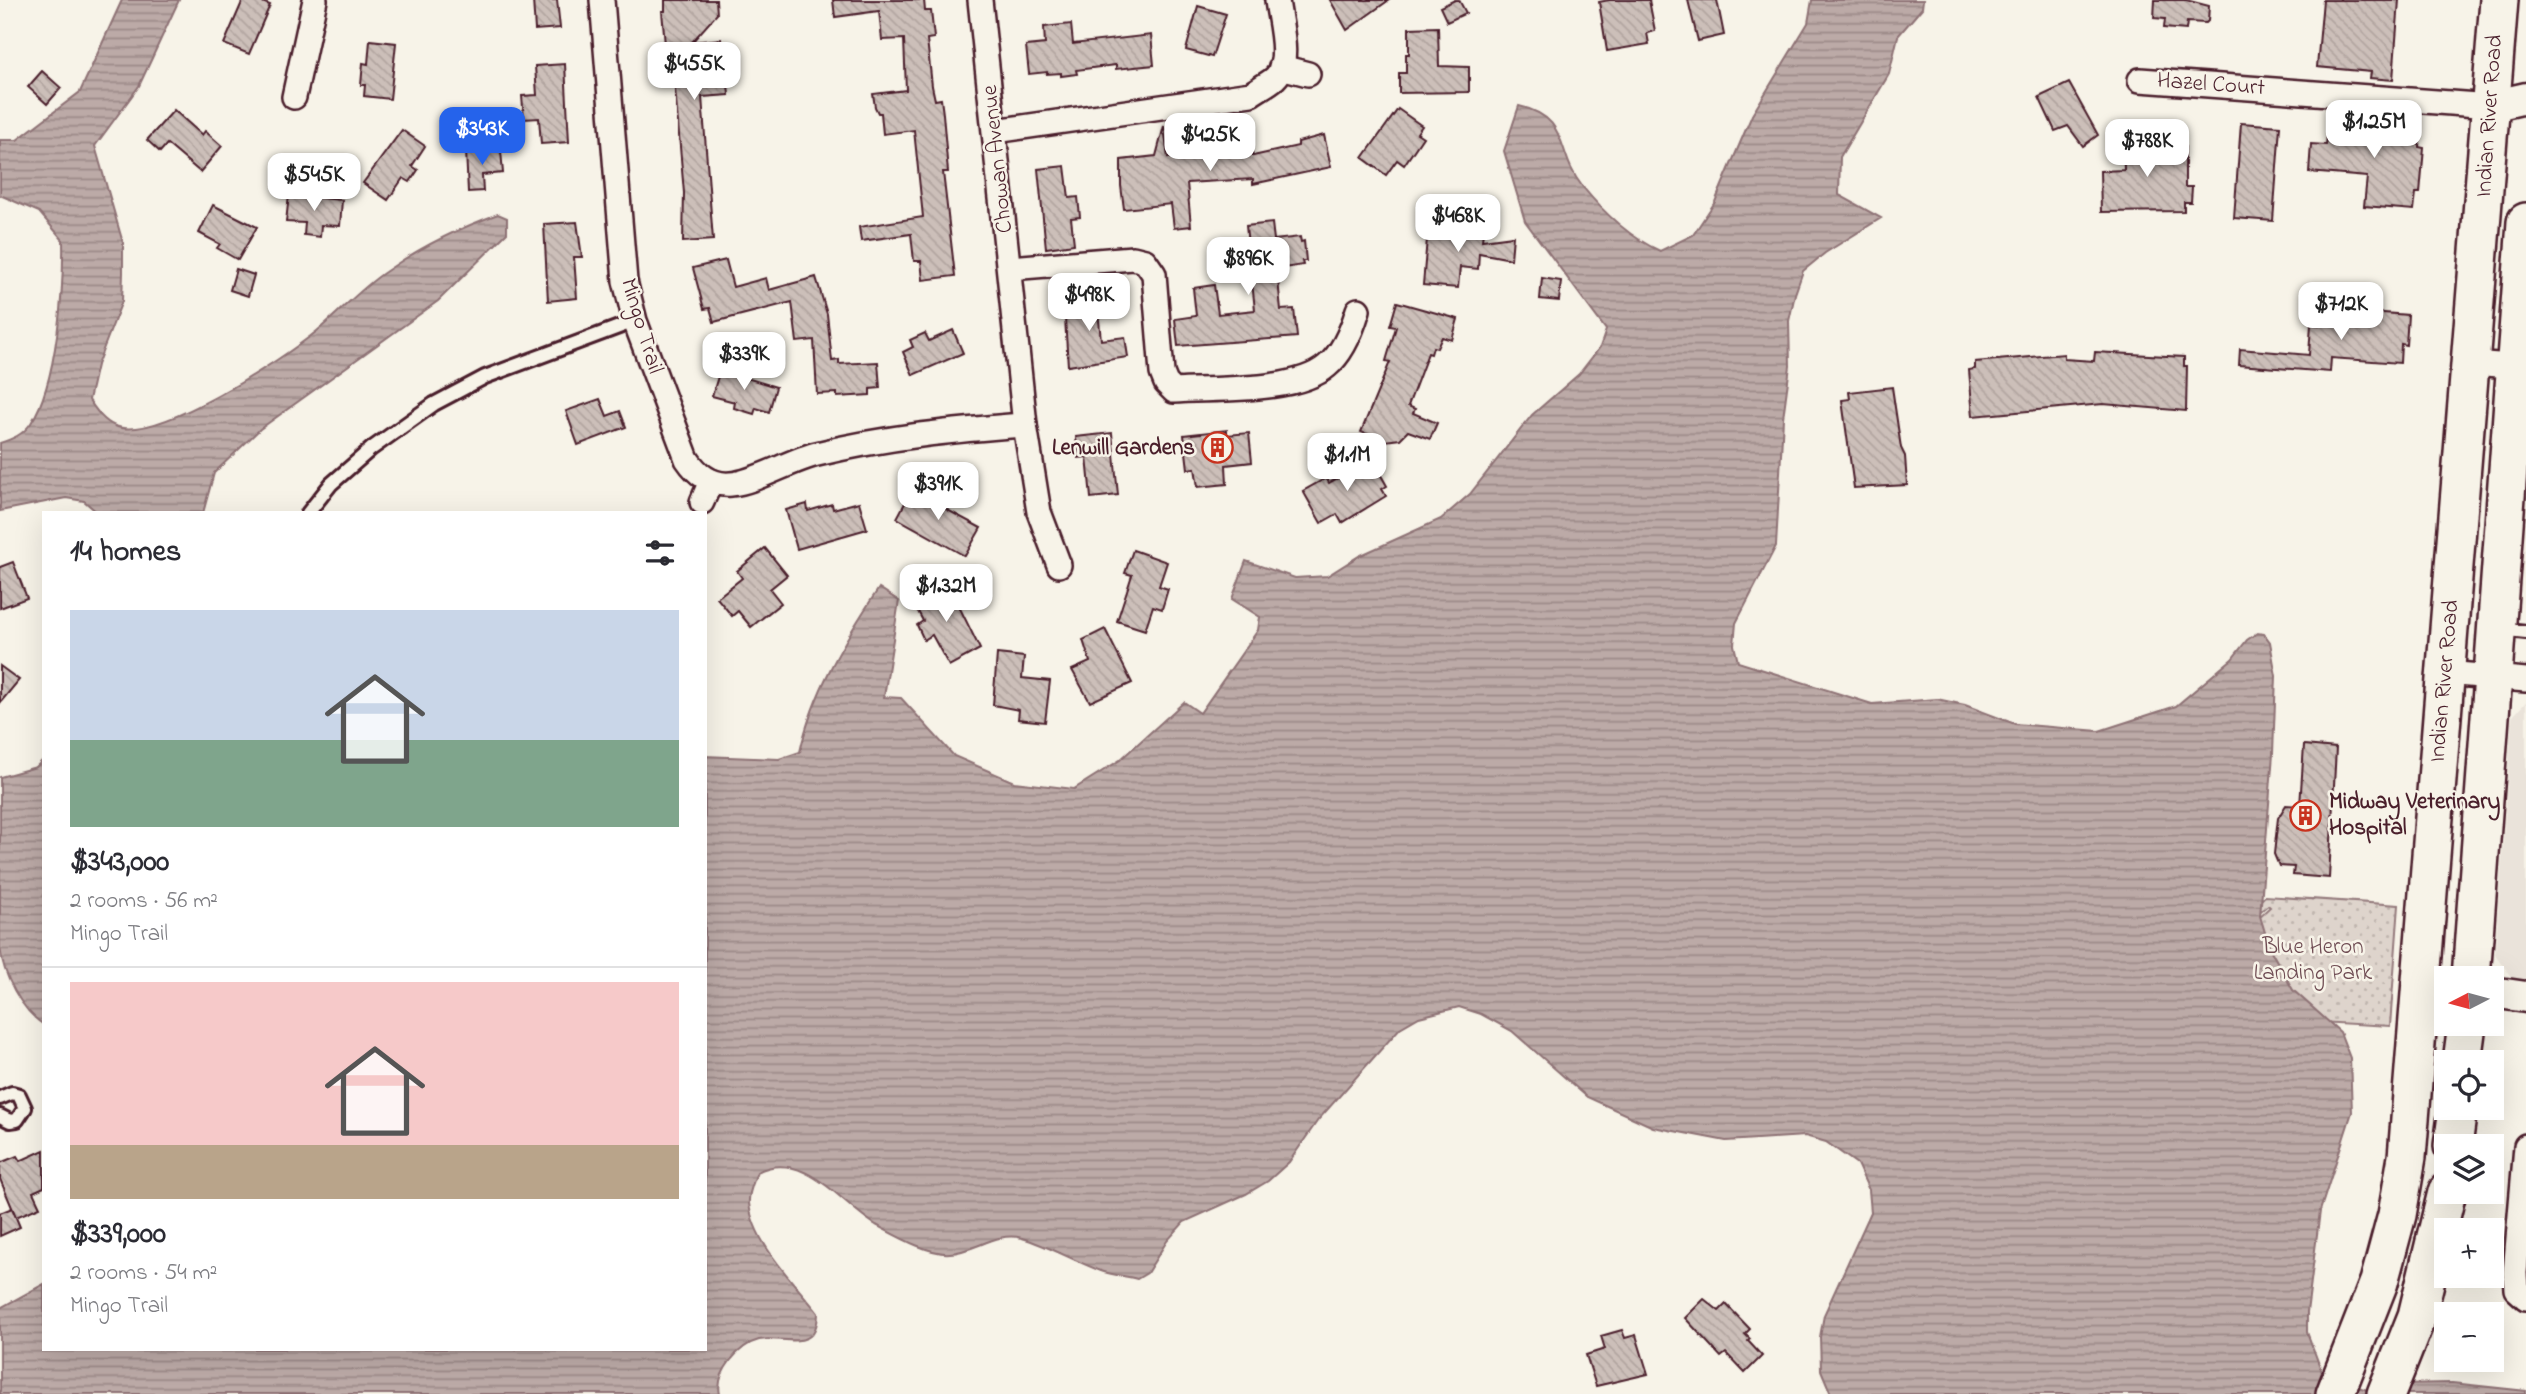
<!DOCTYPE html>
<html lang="en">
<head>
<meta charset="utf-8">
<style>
	body { margin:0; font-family:"Indie Flower",sans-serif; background:#f7f7f7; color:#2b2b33; height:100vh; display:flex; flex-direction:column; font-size:26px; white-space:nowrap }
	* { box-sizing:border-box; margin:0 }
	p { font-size:23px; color:#7c7c81 }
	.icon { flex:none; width:38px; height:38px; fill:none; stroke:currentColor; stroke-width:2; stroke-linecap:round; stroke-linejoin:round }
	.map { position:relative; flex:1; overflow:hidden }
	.panel { position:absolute; left:42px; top:511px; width:665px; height:840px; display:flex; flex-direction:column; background:#fff; border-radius:0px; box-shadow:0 7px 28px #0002 }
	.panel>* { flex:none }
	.needle { width:46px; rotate:264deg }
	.tools { position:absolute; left:2434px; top:966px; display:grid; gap:14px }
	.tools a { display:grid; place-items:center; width:70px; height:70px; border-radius:0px; background:#fff; box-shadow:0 7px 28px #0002; font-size:35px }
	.price { position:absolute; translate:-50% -60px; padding:0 16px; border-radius:14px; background:#fff; color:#222; font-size:23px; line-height:46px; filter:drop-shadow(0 2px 4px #0008) }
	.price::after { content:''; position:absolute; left:50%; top:42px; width:21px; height:16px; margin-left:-10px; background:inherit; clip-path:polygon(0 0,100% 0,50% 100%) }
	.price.on { background:#2563eb; color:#fff }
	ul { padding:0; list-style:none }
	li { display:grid; align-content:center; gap:14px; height:371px; padding:0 28px }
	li+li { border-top:2px solid #e1e1e2 }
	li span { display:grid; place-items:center; height:217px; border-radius:0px; color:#555 }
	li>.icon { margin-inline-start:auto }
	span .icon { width:126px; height:126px; fill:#fffc; stroke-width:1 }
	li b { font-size:30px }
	h2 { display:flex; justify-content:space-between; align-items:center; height:84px; padding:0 28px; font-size:30px }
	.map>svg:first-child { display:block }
	.built { fill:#eae3da }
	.park { fill:url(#park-dots); stroke:#947a7c; stroke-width:2 }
	.water { fill:url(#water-rules); stroke:#8e7275; stroke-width:2 }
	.building { fill:url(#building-back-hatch); stroke:#4a1f2b; stroke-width:2 }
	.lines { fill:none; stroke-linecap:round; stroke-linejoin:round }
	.service-casing { stroke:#4a1f2b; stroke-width:18 }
	.minor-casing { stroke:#4a1f2b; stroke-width:28 }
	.tertiary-casing { stroke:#4a1f2b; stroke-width:35 }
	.primary-casing { stroke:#4a1f2b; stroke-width:42 }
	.service { stroke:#f7f3e8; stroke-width:12 }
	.minor { stroke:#f7f3e8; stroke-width:23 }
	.tertiary { stroke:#f7f3e8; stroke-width:30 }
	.primary { stroke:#f7f3e8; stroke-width:37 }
	.labels { text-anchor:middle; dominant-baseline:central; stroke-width:5; stroke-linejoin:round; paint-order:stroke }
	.street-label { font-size:23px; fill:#4a1f2b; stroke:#f7f3e8 }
	.poi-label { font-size:23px; font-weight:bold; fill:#4a1f2b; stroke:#f7f3e8; text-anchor:end }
	.park-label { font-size:23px; fill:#6f4c53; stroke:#f7f3e8 }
</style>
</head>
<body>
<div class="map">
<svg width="2526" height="1394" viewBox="0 0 2526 1394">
	<defs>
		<pattern id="park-dots" width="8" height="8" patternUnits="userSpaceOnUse" patternTransform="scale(1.75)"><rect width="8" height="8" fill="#ded4cc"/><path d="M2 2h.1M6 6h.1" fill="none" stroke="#c0b6af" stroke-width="1.8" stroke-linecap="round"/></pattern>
		<pattern id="water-rules" width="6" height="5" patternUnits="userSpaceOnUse" patternTransform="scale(1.75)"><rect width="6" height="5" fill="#bcaaa7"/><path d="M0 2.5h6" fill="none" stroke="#9b8a88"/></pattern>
		<pattern id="building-back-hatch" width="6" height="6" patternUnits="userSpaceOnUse" patternTransform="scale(1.75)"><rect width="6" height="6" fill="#ccbfb9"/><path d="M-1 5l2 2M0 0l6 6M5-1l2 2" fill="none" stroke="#b1a49f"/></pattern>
	</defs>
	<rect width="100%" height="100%" fill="#f7f3e8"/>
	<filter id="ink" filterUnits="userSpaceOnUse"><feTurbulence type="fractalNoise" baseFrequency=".0143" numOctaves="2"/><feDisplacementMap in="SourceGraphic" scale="14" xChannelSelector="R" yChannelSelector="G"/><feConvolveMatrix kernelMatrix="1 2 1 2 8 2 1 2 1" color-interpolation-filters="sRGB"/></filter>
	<g filter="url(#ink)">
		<polygon class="built" points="2526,702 2526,982 2514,981 2495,954 2512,717"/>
		<polygon class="park" points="2265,896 2399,905 2390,1026 2248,1018 2233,941 2270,907 2268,905 2206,956"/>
		<g class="water">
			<path d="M122,0H179L139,86L95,146L123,243V273L122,301L97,365L89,400C96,410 103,421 115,426C155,444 284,358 317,331C340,312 360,289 385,272C420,247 457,229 498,214L507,218V233L438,301L260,429L214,473L203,513H98L84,501L66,498L0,511V443C12,439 23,435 31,423C57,384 64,287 63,240L39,212L0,195V140H17L80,92Z"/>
			<path d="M1812,0H1923L1922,8L1898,36L1889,74L1840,157L1839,195L1881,218L1825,253L1803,271L1795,294L1789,321L1790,366L1783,418L1776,546L1736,623L1734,645L1738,662L1872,704L1937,699L1965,705L2015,724L2099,731L2176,706L2232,659L2247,640L2257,633L2264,634L2270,642L2276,676L2273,754L2260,916L2270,949L2293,990L2340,1032L2350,1058L2352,1112L2320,1211L2307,1312V1332L2323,1375L2367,1390L2394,1384L2452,1383L2526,1391V1394H1831L1821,1370L1820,1337L1824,1315L1871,1212L1869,1190L1857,1164L1826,1142L1805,1136L1726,1141L1653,1127L1587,1097L1512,1031L1481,1014L1459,1007L1419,1017L1400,1028L1318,1120L1289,1162L1268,1181L1246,1194L1184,1222L1167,1241L1147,1273L1137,1279C1125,1276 1112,1275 1101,1271C1074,1261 1049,1246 1022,1238C996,1231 975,1252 950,1253C929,1255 895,1235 876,1225C842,1205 804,1148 757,1172C754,1181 748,1193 749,1203C753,1243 794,1282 818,1313C817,1355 784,1335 759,1340C739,1345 715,1373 720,1394H0V1308L44,1284V1349H705V756L779,759L800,752C813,692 845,639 879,588L899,601L884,697L901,698L954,756L1014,782L1074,789L1120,760L1184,702L1200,713L1258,630L1260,617L1232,599L1246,561L1295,578L1327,576L1359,556L1441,519L1470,494L1532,415L1579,374L1600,347L1606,330L1525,221L1504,151L1519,106C1571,118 1555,152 1582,186C1603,212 1629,237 1660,251L1693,235L1715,202L1752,115L1808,23Z"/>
			<path d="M44,759V1025C21,1010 3,975 0,947C0,891 0,833 0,777L36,767Z"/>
		</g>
		<g class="building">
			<polygon points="243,0 257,0 270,5 249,54 224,44"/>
			<polygon points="533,0 557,0 560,28 535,30"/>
			<polygon points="665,0 716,0 717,14 692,42 721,39 724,72 727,72 729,95 702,97 713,240 683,242 684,193 674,77 668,78 662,11 665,11"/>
			<polygon points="833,0 924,0 925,11 931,11 934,38 927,39 932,86 935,100 941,99 943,114 948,172 943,172 955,276 923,280 921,261 914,261 911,234 861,241 859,227 923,217 914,130 883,134 881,113 878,113 875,107 873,94 906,90 904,39 882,40 879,11 835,17"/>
			<polygon points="1330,0 1389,0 1347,30"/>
			<polygon points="1455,0 1459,0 1466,13 1447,22 1440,7"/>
			<polygon points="1609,0 1649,0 1655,31 1647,33 1649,44 1607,51 1599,2"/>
			<polygon points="1688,0 1717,0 1724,35 1698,41"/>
			<polygon points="2155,0 2186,0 2209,6 2208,21 2206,23 2187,22 2186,30 2164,28 2165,19 2154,18"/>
			<polygon points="2323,0 2399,0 2393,80 2370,78 2371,72 2317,67"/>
			<polygon points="1198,6 1226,14 1212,57 1186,50"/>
			<polygon points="1071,24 1073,44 1151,35 1154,65 1116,69 1116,65 1076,70 1077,74 1061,76 1061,73 1047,74 1047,72 1029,74 1026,46 1045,44 1044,27"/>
			<polygon points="1438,27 1439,66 1469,67 1469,92 1399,93 1399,73 1406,73 1406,54 1409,54 1409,28"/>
			<polygon points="370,40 396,43 390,99 364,96 365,85 361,85 363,63 368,64"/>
			<polygon points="565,64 569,142 541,144 539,118 524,119 522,96 537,95 535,66"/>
			<polygon points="42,71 61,88 47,104 28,87"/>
			<polygon points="2069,83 2098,135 2083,146 2068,126 2055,131 2039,97"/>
			<polygon points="1398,109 1422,126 1417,133 1423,137 1404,165 1397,160 1386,175 1363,158"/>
			<polygon points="174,110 202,135 205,131 222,146 200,172 167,144 160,152 147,140"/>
			<polygon points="2329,118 2421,126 2419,147 2424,148 2420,193 2416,193 2414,210 2364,206 2367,177 2309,172 2311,144 2326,145"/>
			<polygon points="2241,123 2280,126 2273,221 2234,218"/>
			<polygon points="1164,126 1168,158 1224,150 1224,154 1252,151 1253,156 1298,146 1298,142 1324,135 1331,167 1253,184 1253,179 1187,183 1191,226 1174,228 1171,204 1124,209 1121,186 1121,160 1156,156"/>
			<polygon points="402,130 425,146 412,166 418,170 410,182 403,178 388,200 363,183"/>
			<polygon points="2129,138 2156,138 2157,144 2185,144 2185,187 2192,187 2191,202 2184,202 2184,211 2101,212 2100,171 2124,170 2123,140"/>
			<polygon points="492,149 501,151 503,173 482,175 483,191 468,192 466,151"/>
			<polygon points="1065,166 1069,198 1078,197 1080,217 1071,218 1074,244 1046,248 1038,169"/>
			<polygon points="289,195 342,200 340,226 321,225 320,237 304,235 305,223 286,222"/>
			<polygon points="213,205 257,227 238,260 217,248 220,244 199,233"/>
			<polygon points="577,222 582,257 574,257 577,298 548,301 544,224"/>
			<polygon points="1272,223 1274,240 1300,237 1301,242 1304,241 1306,261 1302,261 1303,265 1277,269 1281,310 1294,309 1297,337 1178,346 1175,319 1196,316 1193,288 1214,285 1218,314 1255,310 1246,226"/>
			<polygon points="1428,227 1483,233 1482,240 1513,236 1511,259 1479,253 1478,269 1460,267 1458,288 1423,285"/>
			<polygon points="726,260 733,287 766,278 769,290 816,277 827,314 832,361 839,360 839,364 878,362 880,388 870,389 870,395 837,397 837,393 817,394 814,340 797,342 792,302 714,322 710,308 704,309 693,268"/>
			<polygon points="236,269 254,275 248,296 230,290"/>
			<polygon points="1542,278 1561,281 1559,301 1540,299"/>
			<polygon points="1096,290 1101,340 1125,337 1128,357 1068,366 1065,318 1072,317 1069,293"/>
			<polygon points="1397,302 1458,319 1452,340 1442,337 1437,348 1433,347 1431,354 1428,353 1408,406 1415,409 1413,413 1437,423 1430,439 1408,431 1400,439 1385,441 1361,432 1390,362 1386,361 1396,327 1390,326"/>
			<polygon points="2320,308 2408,315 2406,345 2401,344 2400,363 2331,358 2330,372 2239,365 2240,349 2309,355 2311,324 2319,325"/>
			<polygon points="953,330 963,353 913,375 903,352 913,347 910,340 925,333 929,341"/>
			<polygon points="2095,352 2184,357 2184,366 2187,366 2186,411 2103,404 1973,416 1969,370 1975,369 1975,362 2064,354 2064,359 2094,361"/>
			<polygon points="720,370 776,387 769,412 756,408 754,414 734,408 735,402 712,396"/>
			<polygon points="1892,387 1901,448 1905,456 1907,485 1854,488 1842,400 1850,399 1849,392"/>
			<polygon points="600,399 607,416 620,411 626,427 578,445 566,411"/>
			<polygon points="1227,430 1227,435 1249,433 1252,462 1226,465 1227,484 1198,487 1195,468 1188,469 1184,435"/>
			<polygon points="1112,433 1118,495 1091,498 1087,457 1078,458 1076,437"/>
			<polygon points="1372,459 1387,486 1382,489 1386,496 1342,523 1337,514 1321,523 1303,491 1326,478 1329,483"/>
			<polygon points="914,486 932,496 929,500 981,528 965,556 897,518"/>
			<polygon points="859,502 867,529 797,549 786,510 807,504 808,511 832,504 833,509"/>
			<polygon points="765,548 787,575 770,589 781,603 751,627 738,611 732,616 717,598 742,578 737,571"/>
			<polygon points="1133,550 1167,562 1159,586 1168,589 1162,609 1153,606 1145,630 1117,621 1132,575 1125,573"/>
			<polygon points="13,562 27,598 0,608 0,567"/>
			<polygon points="947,582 980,649 949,666 932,635 924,640 917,625 923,621 912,600"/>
			<polygon points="1105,629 1132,683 1090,702 1072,670 1090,662 1083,640"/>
			<polygon points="997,654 1024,657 1022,678 1050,681 1045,722 1018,719 1019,710 993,705"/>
			<polygon points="0,666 19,680 0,703"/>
			<polygon points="2304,745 2336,748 2329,878 2293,875 2294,867 2279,866 2274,854 2278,818 2286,805 2300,806"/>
			<polygon points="44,1150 44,1187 33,1192 40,1207 16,1217 0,1179 0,1163 17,1156 20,1161"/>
			<polygon points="12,1208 20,1227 0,1236 0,1213"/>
			<polygon points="1704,1299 1719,1311 1726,1304 1750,1329 1745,1334 1750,1339 1748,1341 1762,1356 1745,1373 1726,1353 1721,1357 1685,1318"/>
			<polygon points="1622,1330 1625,1338 1636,1335 1648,1374 1596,1386 1586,1355 1605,1349 1601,1336"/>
		</g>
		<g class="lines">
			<defs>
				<g id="service">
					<polyline points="308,513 331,484 371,449 434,404 485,377 635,321"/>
					<polyline points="2499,629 2526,632"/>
					<polyline points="0,1098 12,1093 19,1095 25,1108 17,1120 10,1121 0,1116"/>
				</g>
				<g id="minor">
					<path d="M602,0L625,281L635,321L687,459C697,474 712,486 731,484C756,482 791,460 817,454C886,437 954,430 1025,425"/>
					<polyline points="980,0 1025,425 1039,512 1059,565"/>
					<polyline points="1281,67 1308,74"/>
					<polyline points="2140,80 2491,106"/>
					<polyline points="294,97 315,0"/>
					<path d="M995,131L1251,94C1258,89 1268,84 1275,78C1292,62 1279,20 1277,0"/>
					<path d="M1010,268L1133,258L1145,261L1154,274L1162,373L1166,383L1174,391C1215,388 1296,393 1327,366C1343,353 1352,330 1358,310"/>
					<polyline points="2471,363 2526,367"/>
					<polyline points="702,502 711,481"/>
					<polyline points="2446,673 2526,680"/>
					<polyline points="2526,1146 2515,1273 2516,1289 2526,1298"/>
				</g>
				<g id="tertiary">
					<polyline points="2491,106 2526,98"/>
					<polyline points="2421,984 2446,987"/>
					<polyline points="2492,992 2526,997"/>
				</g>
				<g id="primary">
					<polyline points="2471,978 2526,222"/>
					<polyline points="2462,1062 2467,1024"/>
					<polyline points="2453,1146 2458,1108"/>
					<polyline points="2335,1394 2379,1282 2397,1215 2407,1157 2499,0"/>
					<polyline points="2386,1394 2417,1316 2447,1192"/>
				</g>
			</defs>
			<use href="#service" class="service-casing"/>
			<use href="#minor" class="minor-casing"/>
			<use href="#tertiary" class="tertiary-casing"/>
			<use href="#primary" class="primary-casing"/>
			<use href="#service" class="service"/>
			<use href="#minor" class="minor"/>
			<use href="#tertiary" class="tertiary"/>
			<use href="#primary" class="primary"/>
		</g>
	</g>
	<defs>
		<symbol id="building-ring" viewBox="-11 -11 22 22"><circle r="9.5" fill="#f7f3e8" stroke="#c8321e" stroke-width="1.5"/><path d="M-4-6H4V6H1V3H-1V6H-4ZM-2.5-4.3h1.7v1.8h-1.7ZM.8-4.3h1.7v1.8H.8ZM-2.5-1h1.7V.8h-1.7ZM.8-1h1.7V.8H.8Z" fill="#c8321e"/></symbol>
	</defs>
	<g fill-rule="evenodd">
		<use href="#building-ring" x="1200" y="430" width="35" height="35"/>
		<use href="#building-ring" x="2288" y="798" width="35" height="35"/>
	</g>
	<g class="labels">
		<g class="street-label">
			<text transform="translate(2211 85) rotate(4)">Hazel Court</text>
			<text transform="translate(2490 116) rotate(-86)">Indian River Road</text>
			<text transform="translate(998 159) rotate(-96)">Chowan Avenue</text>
			<text transform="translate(641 326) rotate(73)">Mingo Trail</text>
			<text transform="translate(2445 681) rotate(-85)">Indian River Road</text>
		</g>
		<g class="poi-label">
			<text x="1195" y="448">Lenwill Gardens</text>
			<text x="2329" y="802" text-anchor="start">Midway Veterinary<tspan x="2329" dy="26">Hospital</tspan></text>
		</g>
		<g class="park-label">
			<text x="2313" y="947">Blue Heron<tspan x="2313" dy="26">Landing Park</tspan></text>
		</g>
	</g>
</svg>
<div class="tools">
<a><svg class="needle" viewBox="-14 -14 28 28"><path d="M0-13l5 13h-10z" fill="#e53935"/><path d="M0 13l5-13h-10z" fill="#7c7c81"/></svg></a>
<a><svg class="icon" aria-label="locate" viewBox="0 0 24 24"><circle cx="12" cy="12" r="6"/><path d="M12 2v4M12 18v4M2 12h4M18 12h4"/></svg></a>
<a><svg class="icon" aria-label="layers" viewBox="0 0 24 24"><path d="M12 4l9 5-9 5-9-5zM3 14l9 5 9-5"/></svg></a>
<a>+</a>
<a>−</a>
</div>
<b class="price" style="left:694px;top:102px">$455K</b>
<b class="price" style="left:2374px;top:160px">$1.25M</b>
<b class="price on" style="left:482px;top:167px">$343K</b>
<b class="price" style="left:1210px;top:173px">$425K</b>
<b class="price" style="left:2147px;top:179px">$788K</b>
<b class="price" style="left:314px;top:213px">$545K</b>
<b class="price" style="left:1458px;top:254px">$468K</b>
<b class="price" style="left:1248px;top:297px">$896K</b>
<b class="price" style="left:1089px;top:333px">$498K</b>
<b class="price" style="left:2341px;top:342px">$712K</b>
<b class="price" style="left:744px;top:392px">$339K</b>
<b class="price" style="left:1347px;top:493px">$1.1M</b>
<b class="price" style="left:938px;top:522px">$391K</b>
<b class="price" style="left:946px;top:624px">$1.32M</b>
<section class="panel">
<h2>14 homes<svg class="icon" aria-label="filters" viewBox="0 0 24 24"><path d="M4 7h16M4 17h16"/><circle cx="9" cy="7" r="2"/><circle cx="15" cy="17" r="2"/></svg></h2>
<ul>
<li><span style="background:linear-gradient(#c9d6e8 60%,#7fa58c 0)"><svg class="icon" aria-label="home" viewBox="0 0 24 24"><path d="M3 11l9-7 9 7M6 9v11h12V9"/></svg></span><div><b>$343,000</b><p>2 rooms · 56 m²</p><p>Mingo Trail</p></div></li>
<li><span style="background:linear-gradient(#f6c9c9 75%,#b9a48a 0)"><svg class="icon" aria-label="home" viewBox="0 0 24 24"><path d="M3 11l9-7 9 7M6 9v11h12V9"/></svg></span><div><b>$339,000</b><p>2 rooms · 54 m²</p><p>Mingo Trail</p></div></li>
</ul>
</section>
</div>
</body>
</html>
